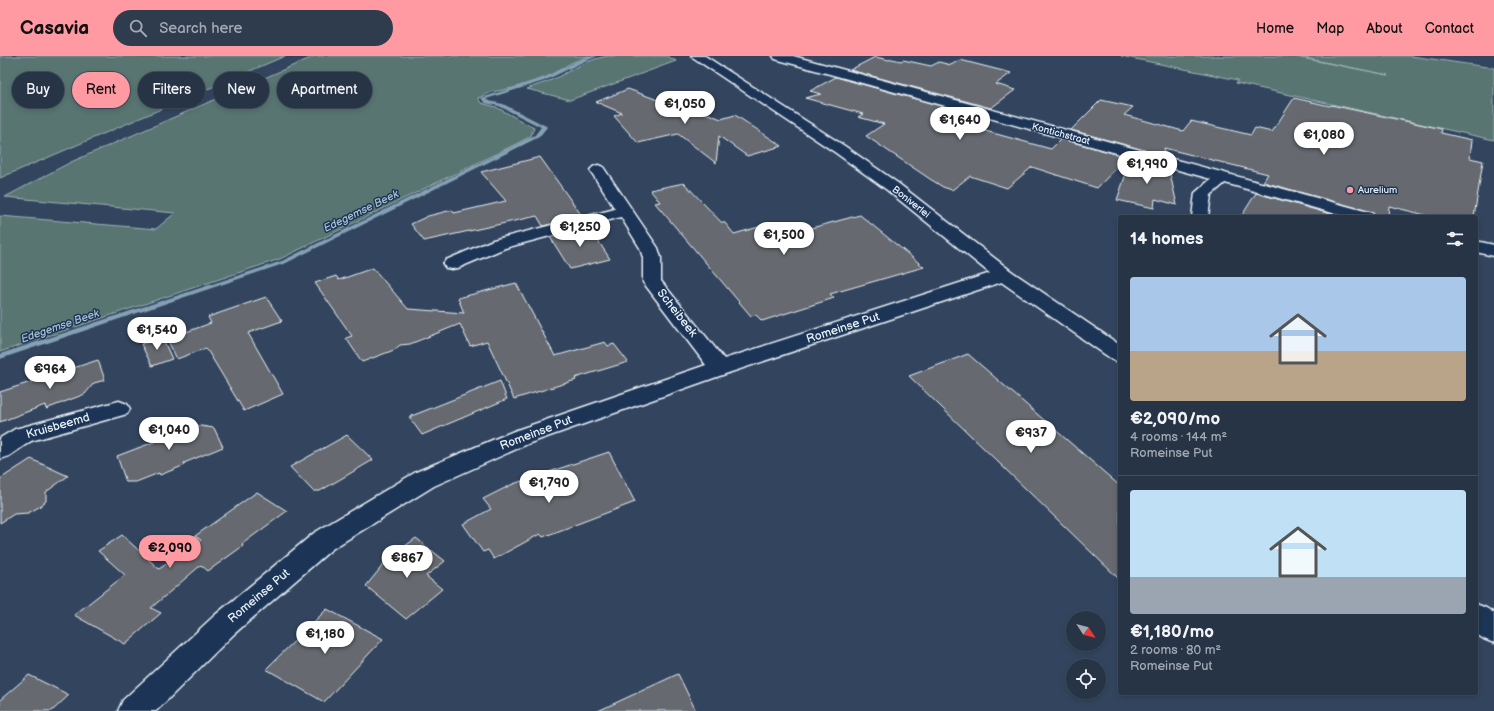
<!DOCTYPE html>
<html lang="en">
<head>
<meta charset="utf-8">
<style>
	body { margin:0; font-family:"Balsamiq Sans",sans-serif; background:#2e3c4d; color:#f1f3f6; height:100vh; display:flex; flex-direction:column; font-size:15px; white-space:nowrap }
	* { box-sizing:border-box; margin:0 }
	p { font-size:13px; color:#a4aab3 }
	.icon { flex:none; width:22px; height:22px; fill:none; stroke:currentColor; stroke-width:2; stroke-linecap:round; stroke-linejoin:round }
	.map { position:relative; flex:1; overflow:hidden }
	.details { position:absolute; left:1118px; top:159px; width:360px; height:480px; display:flex; flex-direction:column; background:#263446; border-radius:4px; box-shadow:0 2px 6px #0003,0 0 0 1px #424f5f }
	.details>* { flex:none }
	.top-card { position:absolute; left:12px; top:16px; width:380px; height:36px; display:flex; gap:8px }
	.needle { width:26px; rotate:126deg }
	.buttons { position:absolute; left:1066px; top:555px; display:grid; gap:8px }
	.buttons a { display:grid; place-items:center; width:40px; height:40px; border-radius:50%; background:#263446; box-shadow:0 2px 6px #0003,0 0 0 1px #424f5f; font-size:20px }
	.price { position:absolute; translate:-50% -34px; padding:0 9px; border-radius:14px; background:#fff; color:#222; font-size:13px; line-height:26px; filter:drop-shadow(0 1px 2px #0008) }
	.price::after { content:''; position:absolute; left:50%; top:24px; width:12px; height:9px; margin-left:-6px; background:inherit; clip-path:polygon(0 0,100% 0,50% 100%) }
	.price.selected { background:#ff9aa2; color:#111 }
	ul { padding:0; list-style:none }
	li { display:grid; align-content:center; gap:8px; height:212px; padding:0 12px }
	li+li { border-top:1px solid #424f5f }
	li span { display:grid; place-items:center; height:124px; border-radius:4px; color:#555 }
	li>.icon { margin-inline-start:auto }
	span .icon { width:72px; height:72px; fill:#fffc; stroke-width:1 }
	li b { font-size:17px }
	h2 { display:flex; justify-content:space-between; align-items:center; height:48px; padding:0 12px; font-size:17px }
	.chip { padding:0 14px; border-radius:18px; background:#263446; box-shadow:0 2px 6px #0003,0 0 0 1px #424f5f; font-size:14px; line-height:36px }
	.chip.selected { background:#ff9aa2; color:#111 }
	header { display:flex; align-items:center; gap:24px; box-sizing:border-box; height:56px; padding:0 20px; background:#ff9aa2; color:#111 }
	header strong { font-size:19px }
	nav { display:flex; gap:22px; margin-inline-start:auto; font-size:14px }
	.search { width:280px; height:36px; background:#2e3c4d; display:flex; align-items:center; gap:10px; box-sizing:border-box; padding:0 14px; border-radius:22px; color:#a4aab3; font-size:15px }
	.map>svg:first-child { display:block }
	.green { fill:#587572; stroke:#a0b3b5 }
	.lines { fill:none; stroke-linecap:round; stroke-linejoin:round }
	.stream { fill:#84a2b5; fill-rule:evenodd }
	.building { fill:#666a70; stroke:#e8f1f8 }
	.minor-casing { stroke:#e8f1f8; stroke-width:3 }
	.secondary-casing { stroke:#e8f1f8; stroke-width:3 }
	.minor { fill:#1d3557; fill-rule:evenodd }
	.secondary { fill:#1d3557; fill-rule:evenodd }
	.poi-dot { fill:#ff9aa2; stroke:#1d3557; stroke-width:1.5 }
	.labels { text-anchor:middle; dominant-baseline:central; stroke-width:3; stroke-linejoin:round; paint-order:stroke }
	.far-street-label { font-size:10px; fill:#e8f1f8; stroke:#1d3557 }
	.far-poi-label { font-size:10px; fill:#e8f1f8; stroke:#1d3557; text-anchor:start }
	.far-water-label { font-size:11px; font-style:italic; fill:#aec3d1; stroke:#1d3557 }
	.street-label { font-size:12px; fill:#e8f1f8; stroke:#1d3557 }
</style>
</head>
<body>
<header>
<strong>Casavia</strong>
<div class="search"><svg class="icon" aria-label="search" viewBox="0 0 24 24"><circle cx="10" cy="10" r="6"/><path d="M15 15l6 6"/></svg>Search here</div>
<nav><a>Home</a><a>Map</a><a>About</a><a>Contact</a></nav>
</header>
<div class="map">
<svg width="1494" height="655" viewBox="0 0 1494 655">
	<rect width="100%" height="100%" fill="#33455e"/>
	<filter id="ink" filterUnits="userSpaceOnUse"><feTurbulence type="fractalNoise" baseFrequency=".025" numOctaves="2"/><feDisplacementMap in="SourceGraphic" scale="8" xChannelSelector="R" yChannelSelector="G"/><feConvolveMatrix kernelMatrix="1 2 1 2 8 2 1 2 1" color-interpolation-filters="sRGB"/></filter>
	<g filter="url(#ink)">
		<g class="green">
			<polygon points="0,0 285,0 0,122"/>
			<polygon points="315,0 589,0 571,7 547,21 513,32 492,36 478,42 481,47 496,51 534,72 531,80 520,86 280,203 0,296 0,160 156,173 175,157 5,141 71,106"/>
			<path d="M608,0H667L676,5L570,44L527,33C536,29 545,27 554,23C574,13 585,4 608,0Z"/>
			<polygon points="1121,0 1291,0 1388,19 1295,0 1411,0 1494,12 1494,84 1236,27 1238,24"/>
		</g>
		<g class="lines">
			<polygon class="stream" points="591,0 598,0 585,5 544,25 486,43 489,45 503,48 546,70 547,71 539,81 286,207 0,303 0,298 282,205 535,79 541,71 499,50 485,47 481,42 541,23 577,5"/>
		</g>
		<g class="building">
			<polygon points="875,1 889,4 892,3 901,5 903,4 931,10 939,6 951,9 960,4 1011,17 996,28 1015,34 991,52 850,14"/>
			<polygon points="836,21 980,61 967,70 1051,93 1061,83 1127,101 1097,132 1032,111 1007,132 970,120 952,134 943,131 930,123 866,80 884,68 858,61 863,58 805,42 821,38 810,35"/>
			<polygon points="628,33 666,47 672,45 681,47 721,63 735,59 782,90 747,100 719,80 716,107 678,78 638,87 614,60 622,57 596,46"/>
			<polygon points="1294,42 1330,50 1331,49 1442,73 1441,77 1472,84 1470,102 1483,105 1474,161 1433,161 1389,150 1388,161 1375,161 1372,156 1263,126 1268,118 1164,92 1166,100 1071,74 1101,44 1133,51 1124,59 1183,75 1191,65 1251,79 1255,72 1272,76"/>
			<polygon points="540,101 582,160 543,170 537,160 424,185 411,168 428,160 452,154 454,157 506,145 481,116"/>
			<polygon points="1131,103 1169,113 1177,149 1155,143 1154,152 1117,144"/>
			<polygon points="684,127 721,166 725,167 734,178 773,167 785,179 860,159 924,211 830,238 834,242 762,265 756,259 751,260 655,147 660,146 650,134"/>
			<polygon points="1256,137 1341,161 1241,161"/>
			<polygon points="589,171 610,203 570,213 550,181"/>
			<polygon points="373,212 408,253 464,257 458,242 516,227 555,300 605,286 608,290 614,288 628,306 575,322 576,324 514,343 487,285 470,290 460,268 410,288 400,289 394,294 362,306 346,282 352,280 315,227 336,220 339,224"/>
			<polygon points="266,241 282,265 248,277 283,338 244,355 206,292 177,303 167,283 211,267 208,261"/>
			<polygon points="162,281 172,303 152,310 141,288"/>
			<polygon points="968,298 1120,430 1120,524 909,320"/>
			<polygon points="98,304 105,324 94,327 85,338 46,353 45,349 0,366 0,336"/>
			<polygon points="500,325 507,343 422,379 409,361"/>
			<polygon points="192,363 194,369 214,372 223,391 184,407 185,409 160,419 159,417 136,426 126,426 117,400 154,386 151,379"/>
			<polygon points="347,379 373,404 320,435 313,435 290,411"/>
			<polygon points="609,396 635,446 543,481 540,478 494,503 488,494 483,496 463,468 491,453 483,443 513,428"/>
			<polygon points="31,403 68,420 46,436 46,445 39,451 28,457 14,458 0,467 0,423"/>
			<polygon points="257,436 287,455 242,488 243,490 208,515 201,509 151,552 161,557 125,588 74,559 125,519 98,495 122,479 159,513 201,484 195,480"/>
			<polygon points="416,482 445,505 426,520 442,533 406,563 366,530 388,503"/>
			<polygon points="327,553 383,583 324,646 266,613"/>
			<polygon points="678,618 696,655 598,655"/>
			<polygon points="29,619 69,639 52,655 0,655 0,644"/>
		</g>
		<g class="lines">
			<defs>
				<g id="minor">
					<polygon points="773,0 793,0 1372,157 1374,161 1347,161 1225,127 1211,139 1208,161 1192,161 1195,137 1211,123 775,3"/>
					<polygon points="598,109 603,111 658,192 661,202 661,225 724,303 997,215 1004,213 1011,215 1013,219 1011,223 728,317 530,387 434,430 332,493 234,578 156,655 118,655 123,644 214,560 314,477 416,416 514,375 706,309 643,226 643,202 640,192 621,161 505,192 458,212 452,213 446,212 443,208 446,204 493,184 615,153 590,114 593,111"/>
					<polygon points="1476,185 1494,189 1494,200 1476,196"/>
					<polygon points="119,345 127,348 130,353 127,358 31,385 9,400 0,403 0,382 15,373"/>
				</g>
				<g id="secondary">
					<polygon points="691,0 705,0 846,91 899,128 1011,215 1120,289 1120,306 1113,304 997,223 887,134 836,97"/>
					<polygon points="1476,548 1486,552 1494,557 1494,587 1484,583 1476,578"/>
				</g>
			</defs>
			<use href="#minor" class="minor-casing"/>
			<use href="#secondary" class="secondary-casing"/>
			<use href="#minor" class="minor"/>
			<use href="#secondary" class="secondary"/>
		</g>
	</g>
	<circle class="poi-dot" cx="1350" cy="134" r="4"/>
	<g class="labels">
		<g class="far-street-label">
			<text transform="translate(1061 78) rotate(15)">Kontichstraat</text>
			<text transform="translate(911 146) rotate(38)">Boniverlei</text>
		</g>
		<g class="far-poi-label">
			<text x="1358" y="134">Aurelium</text>
		</g>
		<g class="far-water-label">
			<text transform="translate(361 155) rotate(-26)">Edegemse Beek</text>
			<text transform="translate(60 270) rotate(-19)">Edegemse Beek</text>
		</g>
		<g class="street-label">
			<text transform="translate(677 257) rotate(52)">Scheibeek</text>
			<text transform="translate(843 272) rotate(-18)">Romeinse Put</text>
			<text transform="translate(58 370) rotate(-16)">Kruisbeemd</text>
			<text transform="translate(536 377) rotate(-21)">Romeinse Put</text>
			<text transform="translate(259 540) rotate(-40)">Romeinse Put</text>
		</g>
	</g>
</svg>
<div class="buttons">
<a><svg class="needle" viewBox="-14 -14 28 28"><path d="M0-13l5 13h-10z" fill="#e53935"/><path d="M0 13l5-13h-10z" fill="#a4aab3"/></svg></a>
<a><svg class="icon" aria-label="locate" viewBox="0 0 24 24"><circle cx="12" cy="12" r="6"/><path d="M12 2v4M12 18v4M2 12h4M18 12h4"/></svg></a>
</div>
<b class="price" style="left:685px;top:69px">€1,050</b>
<b class="price" style="left:960px;top:85px">€1,640</b>
<b class="price" style="left:1324px;top:100px">€1,080</b>
<b class="price" style="left:1147px;top:129px">€1,990</b>
<b class="price" style="left:580px;top:192px">€1,250</b>
<b class="price" style="left:784px;top:200px">€1,500</b>
<b class="price" style="left:157px;top:295px">€1,540</b>
<b class="price" style="left:50px;top:334px">€964</b>
<b class="price" style="left:169px;top:395px">€1,040</b>
<b class="price" style="left:1031px;top:398px">€937</b>
<b class="price" style="left:549px;top:448px">€1,790</b>
<b class="price selected" style="left:170px;top:513px">€2,090</b>
<b class="price" style="left:407px;top:523px">€867</b>
<b class="price" style="left:325px;top:599px">€1,180</b>
<div class="top-card">
<a class="chip">Buy</a>
<a class="chip selected">Rent</a>
<a class="chip">Filters</a>
<a class="chip">New</a>
<a class="chip">Apartment</a>
</div>
<section class="details">
<h2>14 homes<svg class="icon" aria-label="filters" viewBox="0 0 24 24"><path d="M4 7h16M4 17h16"/><circle cx="9" cy="7" r="2"/><circle cx="15" cy="17" r="2"/></svg></h2>
<ul>
<li><span style="background:linear-gradient(#a9c7e8 60%,#b9a48a 0)"><svg class="icon" aria-label="home" viewBox="0 0 24 24"><path d="M3 11l9-7 9 7M6 9v11h12V9"/></svg></span><div><b>€2,090/mo</b><p>4 rooms · 144 m²</p><p>Romeinse Put</p></div></li>
<li><span style="background:linear-gradient(#bfe0f5 70%,#9aa5b1 0)"><svg class="icon" aria-label="home" viewBox="0 0 24 24"><path d="M3 11l9-7 9 7M6 9v11h12V9"/></svg></span><div><b>€1,180/mo</b><p>2 rooms · 80 m²</p><p>Romeinse Put</p></div></li>
</ul>
</section>
</div>
</body>
</html>
